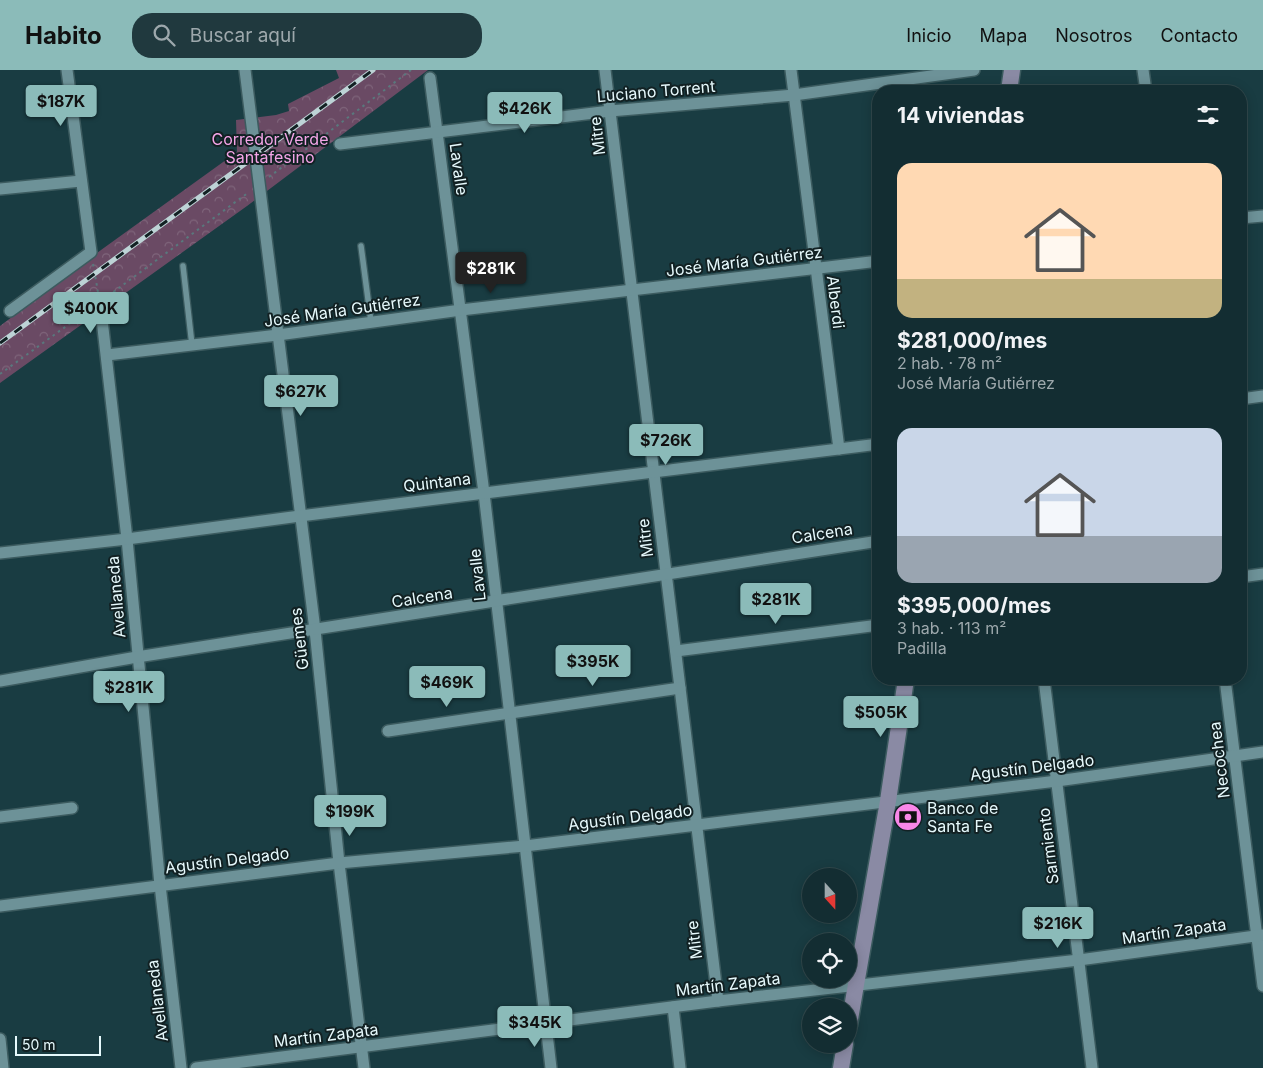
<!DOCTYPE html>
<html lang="es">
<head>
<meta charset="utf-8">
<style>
	body { margin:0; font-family:Inter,sans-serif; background:#20393e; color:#f1f3f6; height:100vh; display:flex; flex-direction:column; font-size:19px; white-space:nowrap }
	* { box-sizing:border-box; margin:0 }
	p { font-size:16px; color:#9da8ac }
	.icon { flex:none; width:28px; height:28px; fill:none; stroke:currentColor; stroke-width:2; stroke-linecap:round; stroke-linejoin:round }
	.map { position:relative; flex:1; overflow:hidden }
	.sheet { position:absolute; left:872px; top:15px; width:375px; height:600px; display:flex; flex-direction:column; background:#132d32; border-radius:20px; box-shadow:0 2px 12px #0003,0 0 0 1px #32494d }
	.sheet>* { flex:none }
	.needle { width:32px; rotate:159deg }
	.controls { position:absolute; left:802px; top:798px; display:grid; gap:10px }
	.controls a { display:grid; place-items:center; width:55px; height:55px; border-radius:50%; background:#132d32; box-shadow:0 2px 12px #0003,0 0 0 1px #32494d; font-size:25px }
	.scale { position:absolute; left:15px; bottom:12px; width:86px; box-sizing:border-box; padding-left:5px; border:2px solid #e6f9fc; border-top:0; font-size:14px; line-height:18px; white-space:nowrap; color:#e6f9fc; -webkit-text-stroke:4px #122123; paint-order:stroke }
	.price { position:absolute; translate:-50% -42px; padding:0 11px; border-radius:5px; background:#8bbbb9; color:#111; font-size:16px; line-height:32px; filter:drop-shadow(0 1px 2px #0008) }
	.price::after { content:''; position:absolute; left:50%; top:30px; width:15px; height:11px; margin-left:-8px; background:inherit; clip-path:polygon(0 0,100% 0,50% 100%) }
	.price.on { background:#222; color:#fff }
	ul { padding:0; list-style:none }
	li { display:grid; align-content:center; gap:10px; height:265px; padding:0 25px }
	li span { display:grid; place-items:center; height:155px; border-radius:15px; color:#555 }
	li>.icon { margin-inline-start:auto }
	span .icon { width:90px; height:90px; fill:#fffc; stroke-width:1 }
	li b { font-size:21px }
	h2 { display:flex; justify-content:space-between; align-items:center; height:60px; padding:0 25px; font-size:21px }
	header { display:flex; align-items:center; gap:30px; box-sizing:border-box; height:70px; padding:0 25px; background:#8bbbb9; color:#111 }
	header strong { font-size:24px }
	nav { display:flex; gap:28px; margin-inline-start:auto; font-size:18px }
	.search { width:350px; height:45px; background:#20393e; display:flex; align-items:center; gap:12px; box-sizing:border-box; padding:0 18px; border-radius:20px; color:#9da8ac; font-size:19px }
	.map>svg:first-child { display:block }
	.forest { fill:url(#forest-crowns) }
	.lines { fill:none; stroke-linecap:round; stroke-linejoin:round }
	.service-casing { stroke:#3c5b5f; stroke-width:8 }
	.minor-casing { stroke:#3c5b5f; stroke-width:14 }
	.secondary-casing { stroke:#3c5b5f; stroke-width:19 }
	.path { stroke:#5a787d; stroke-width:2; stroke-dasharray:2.5 4; stroke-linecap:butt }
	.service { stroke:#6d9298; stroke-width:5.5 }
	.minor { stroke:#6d9298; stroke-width:11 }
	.secondary { stroke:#8a8aa4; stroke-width:16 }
	.rail-casing { stroke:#bdd3d6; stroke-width:5 }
	.rail { stroke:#122123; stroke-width:3; stroke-dasharray:9; stroke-linecap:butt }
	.labels { text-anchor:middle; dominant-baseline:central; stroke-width:4; stroke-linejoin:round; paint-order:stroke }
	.street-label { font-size:16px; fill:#e6f9fc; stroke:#122123 }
	.park-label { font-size:16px; fill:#f4a5e7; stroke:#122123 }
	.poi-label { font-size:16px; fill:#e6f9fc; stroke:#122123; text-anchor:start }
</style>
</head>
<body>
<header>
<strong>Habito</strong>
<div class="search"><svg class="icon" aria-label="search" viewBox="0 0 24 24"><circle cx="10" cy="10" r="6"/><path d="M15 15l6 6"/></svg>Buscar aquí</div>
<nav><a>Inicio</a><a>Mapa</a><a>Nosotros</a><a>Contacto</a></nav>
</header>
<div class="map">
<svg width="1263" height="998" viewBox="0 0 1263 998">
	<defs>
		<pattern id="forest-crowns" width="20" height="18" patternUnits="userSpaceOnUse" patternTransform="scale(1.25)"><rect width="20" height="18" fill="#6a4a64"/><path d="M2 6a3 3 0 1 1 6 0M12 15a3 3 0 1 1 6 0" fill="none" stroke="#7f657b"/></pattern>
	</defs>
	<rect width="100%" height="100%" fill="#193c42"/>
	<polygon class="forest" points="336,0 428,0 247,136 0,313 0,256 101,180 237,82 236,50 276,45 289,41 288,34 339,8"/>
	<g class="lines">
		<defs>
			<g id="service">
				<polyline points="361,176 371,252"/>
				<polyline points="183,196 192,275"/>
			</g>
			<g id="minor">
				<polyline points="245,0 315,560 339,793 364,998"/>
				<polyline points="605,0 718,931"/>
				<polyline points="791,0 839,379"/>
				<polyline points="1143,0 1146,21"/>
				<polyline points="430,8 484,423 551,998"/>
				<polyline points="340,74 610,41 794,25 974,0"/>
				<polyline points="0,119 81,111"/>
				<polyline points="1241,148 1263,146"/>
				<polyline points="100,232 127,469 160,815 181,998"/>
				<polyline points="10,241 91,182 67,0"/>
				<polyline points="107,285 278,265 461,240 879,191"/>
				<polyline points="1241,329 1263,326"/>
				<polyline points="0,483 127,469 300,446 879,374"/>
				<polyline points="1241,507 1263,504"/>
				<polyline points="676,581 879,555"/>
				<polyline points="1044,609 1092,998"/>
				<polyline points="1225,609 1263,916"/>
				<polyline points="0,611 137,587 879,471"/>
				<polyline points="388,661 680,618"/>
				<polyline points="0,747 72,738"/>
				<polyline points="0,836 339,793 525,776 697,755 1057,711 1263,682"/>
				<polyline points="673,937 680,998"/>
				<polyline points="0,969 3,998"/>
				<polyline points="196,998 718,931 1079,890 1263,865"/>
			</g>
			<g id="secondary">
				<polyline points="1009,21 1012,0"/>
				<polyline points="849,955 888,731 906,609"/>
				<polyline points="841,998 845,974"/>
			</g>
		</defs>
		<use href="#service" class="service-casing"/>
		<use href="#minor" class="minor-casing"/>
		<use href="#secondary" class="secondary-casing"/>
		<g class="path">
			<polyline points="269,107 411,0"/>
			<polyline points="93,194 98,222"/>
			<polyline points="108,226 249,122"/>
			<polyline points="0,304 90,239"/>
		</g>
		<use href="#service" class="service"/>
		<use href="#minor" class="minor"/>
		<use href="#secondary" class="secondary"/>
		<defs>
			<polyline id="rail" points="0,273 373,0"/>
		</defs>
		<use href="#rail" class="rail-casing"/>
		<use href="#rail" class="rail"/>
	</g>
	<defs>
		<symbol id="bank-disc" viewBox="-11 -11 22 22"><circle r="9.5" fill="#f987e8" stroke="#122123"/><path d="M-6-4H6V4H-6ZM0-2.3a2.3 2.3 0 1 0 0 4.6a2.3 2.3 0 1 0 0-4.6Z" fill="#111"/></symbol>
	</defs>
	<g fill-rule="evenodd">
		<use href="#bank-disc" x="892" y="731" width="32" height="32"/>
	</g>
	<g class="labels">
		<g class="street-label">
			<text transform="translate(656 21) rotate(-5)">Luciano Torrent</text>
			<text transform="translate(597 66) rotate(-97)">Mitre</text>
			<text transform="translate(459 99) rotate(82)">Lavalle</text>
			<text transform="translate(744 191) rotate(-7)">José María Gutiérrez</text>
			<text transform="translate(836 232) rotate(83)">Alberdi</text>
			<text transform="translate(342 240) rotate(-8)">José María Gutiérrez</text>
			<text transform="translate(437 412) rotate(-7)">Quintana</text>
			<text transform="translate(822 463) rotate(-9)">Calcena</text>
			<text transform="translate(645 468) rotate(-97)">Mitre</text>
			<text transform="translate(477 505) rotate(-96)">Lavalle</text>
			<text transform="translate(116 527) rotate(-95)">Avellaneda</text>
			<text transform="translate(422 527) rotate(-9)">Calcena</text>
			<text transform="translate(299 569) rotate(-97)">Güemes</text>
			<text transform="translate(1219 690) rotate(-97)">Necochea</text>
			<text transform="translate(1032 697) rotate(-7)">Agustín Delgado</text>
			<text transform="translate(630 747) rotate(-7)">Agustín Delgado</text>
			<text transform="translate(1048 776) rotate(-97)">Sarmiento</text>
			<text transform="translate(227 790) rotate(-7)">Agustín Delgado</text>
			<text transform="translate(1174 861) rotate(-8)">Martín Zapata</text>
			<text transform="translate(694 870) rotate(-97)">Mitre</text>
			<text transform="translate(728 914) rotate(-7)">Martín Zapata</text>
			<text transform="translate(157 931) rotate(-97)">Avellaneda</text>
			<text transform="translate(326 965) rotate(-7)">Martín Zapata</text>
		</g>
		<g class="park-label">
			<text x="270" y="69">Corredor Verde<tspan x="270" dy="18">Santafesino</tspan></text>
		</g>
		<g class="poi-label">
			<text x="927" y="738">Banco de<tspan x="927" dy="18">Santa Fe</tspan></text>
		</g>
	</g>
</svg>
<div class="controls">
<a><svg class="needle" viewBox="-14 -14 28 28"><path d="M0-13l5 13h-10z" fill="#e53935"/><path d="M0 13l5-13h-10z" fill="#9da8ac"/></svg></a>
<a><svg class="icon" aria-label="locate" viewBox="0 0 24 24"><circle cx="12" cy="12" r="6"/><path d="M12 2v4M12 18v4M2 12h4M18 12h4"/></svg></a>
<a><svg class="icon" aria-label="layers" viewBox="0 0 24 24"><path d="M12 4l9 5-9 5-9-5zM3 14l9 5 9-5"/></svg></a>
</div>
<div class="scale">50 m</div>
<b class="price" style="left:61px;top:57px">$187K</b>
<b class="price" style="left:525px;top:64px">$426K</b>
<b class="price on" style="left:491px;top:224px">$281K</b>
<b class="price" style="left:91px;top:264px">$400K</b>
<b class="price" style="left:301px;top:347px">$627K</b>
<b class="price" style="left:666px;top:396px">$726K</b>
<b class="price" style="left:776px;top:555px">$281K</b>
<b class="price" style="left:593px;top:617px">$395K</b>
<b class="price" style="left:447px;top:638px">$469K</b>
<b class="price" style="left:129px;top:643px">$281K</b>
<b class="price" style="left:881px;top:668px">$505K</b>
<b class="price" style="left:350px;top:767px">$199K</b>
<b class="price" style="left:1058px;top:879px">$216K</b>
<b class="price" style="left:535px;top:978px">$345K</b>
<section class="sheet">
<h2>14 viviendas<svg class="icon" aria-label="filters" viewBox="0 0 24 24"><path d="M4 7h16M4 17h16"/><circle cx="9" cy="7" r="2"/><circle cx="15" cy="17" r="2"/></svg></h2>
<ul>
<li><span style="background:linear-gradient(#ffd9b3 75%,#c2b280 0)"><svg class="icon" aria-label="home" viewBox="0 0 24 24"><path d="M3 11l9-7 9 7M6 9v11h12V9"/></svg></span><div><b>$281,000/mes</b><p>2 hab. · 78 m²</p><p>José María Gutiérrez</p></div></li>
<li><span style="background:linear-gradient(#c9d6e8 70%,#9aa5b1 0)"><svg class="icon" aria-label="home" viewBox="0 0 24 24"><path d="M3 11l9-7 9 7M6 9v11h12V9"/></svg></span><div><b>$395,000/mes</b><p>3 hab. · 113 m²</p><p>Padilla</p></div></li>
</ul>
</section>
</div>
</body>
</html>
